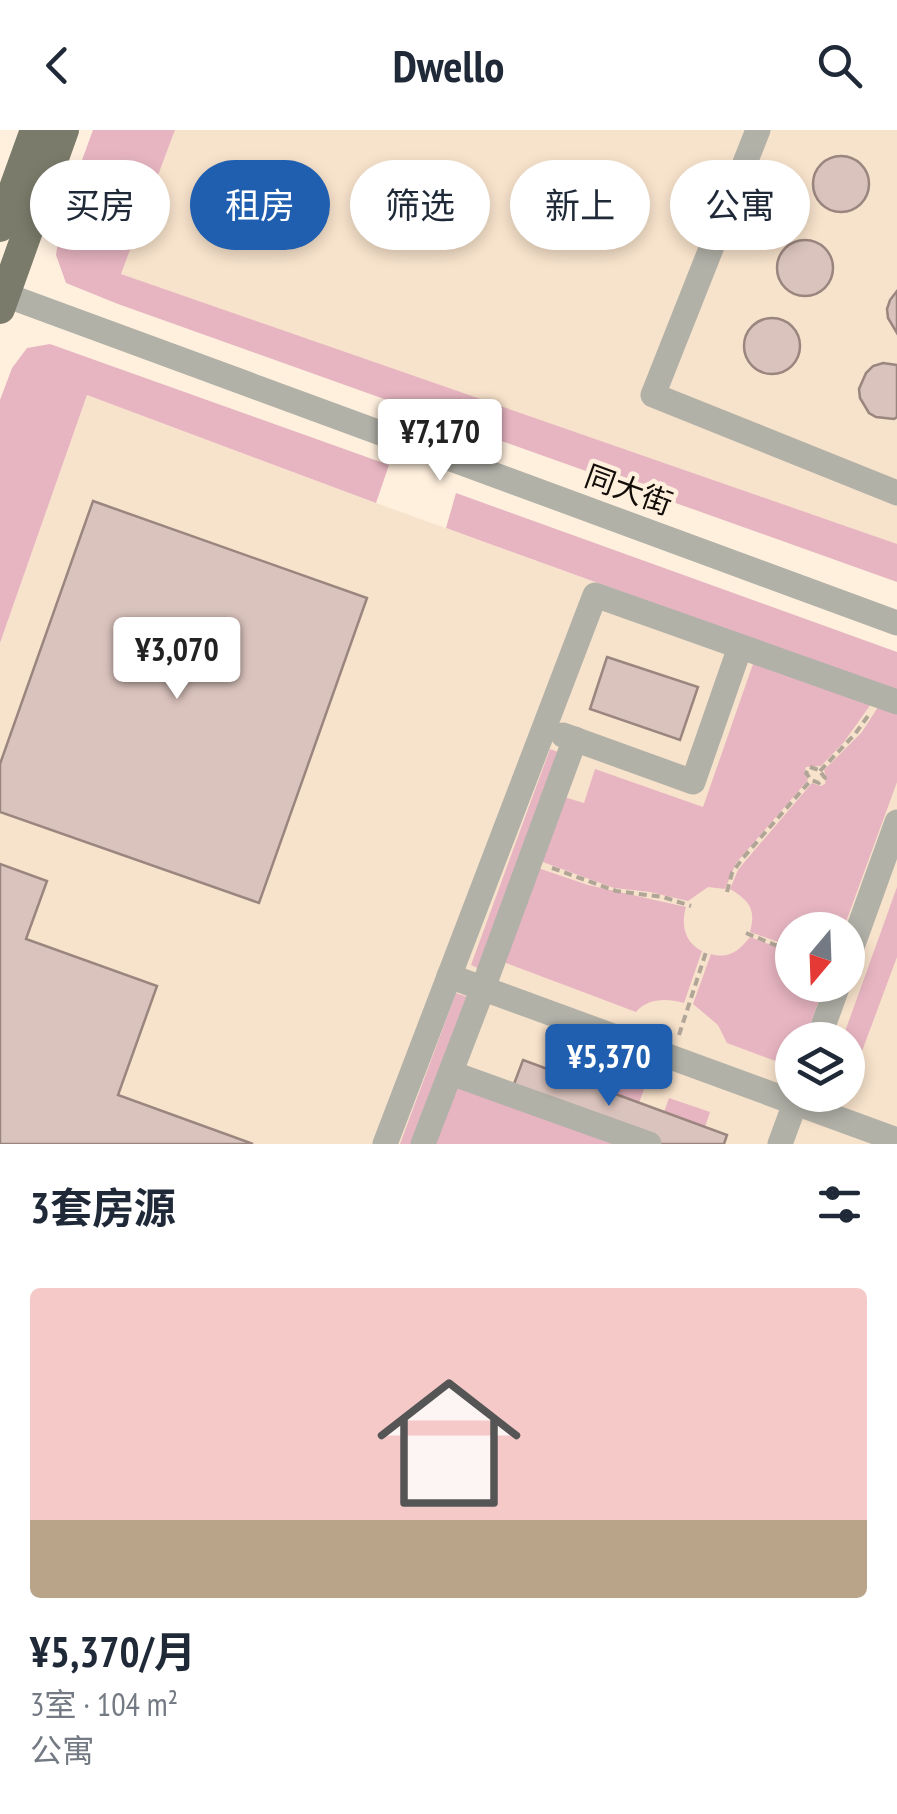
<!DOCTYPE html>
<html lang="zh">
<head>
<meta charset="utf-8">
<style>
	body { margin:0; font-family:"PT Sans Narrow","Noto Sans SC",sans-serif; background:#f6f6f7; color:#1f2937; height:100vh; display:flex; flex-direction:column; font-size:38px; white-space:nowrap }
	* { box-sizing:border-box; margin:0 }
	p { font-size:32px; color:#747a83 }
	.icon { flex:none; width:55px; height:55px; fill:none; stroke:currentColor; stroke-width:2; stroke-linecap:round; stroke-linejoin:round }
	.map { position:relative; height:1014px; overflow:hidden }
	.side { display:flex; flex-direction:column; background:#fff; flex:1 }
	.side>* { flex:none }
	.banner { position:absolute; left:30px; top:30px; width:838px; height:90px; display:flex; gap:20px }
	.needle { width:65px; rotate:199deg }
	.fabs { position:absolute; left:775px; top:782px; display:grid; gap:20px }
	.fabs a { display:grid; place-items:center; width:90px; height:90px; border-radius:50%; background:#fff; box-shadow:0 5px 15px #0003; font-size:50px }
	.price { position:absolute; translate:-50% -85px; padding:0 22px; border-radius:10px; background:#fff; color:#222; font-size:32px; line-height:65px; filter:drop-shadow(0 2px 5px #0008) }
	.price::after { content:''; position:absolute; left:50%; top:60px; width:30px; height:22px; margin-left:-15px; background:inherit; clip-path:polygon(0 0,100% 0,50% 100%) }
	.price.on { background:#205fb0; color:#fff }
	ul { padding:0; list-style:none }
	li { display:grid; align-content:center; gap:20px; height:530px; padding:0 30px }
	li span { display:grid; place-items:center; height:310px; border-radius:10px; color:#555 }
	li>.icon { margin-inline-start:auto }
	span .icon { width:180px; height:180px; fill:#fffc; stroke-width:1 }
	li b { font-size:42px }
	h2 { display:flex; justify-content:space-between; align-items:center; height:120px; padding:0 30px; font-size:42px }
	.pill { padding:0 35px; border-radius:45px; background:#fff; box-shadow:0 5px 15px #0003; font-size:35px; line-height:90px }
	.pill.on { background:#205fb0; color:#fff }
	header { display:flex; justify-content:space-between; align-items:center; height:130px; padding:0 30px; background:#fff; font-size:45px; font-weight:700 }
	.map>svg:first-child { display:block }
	.built { fill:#f7e2cb; fill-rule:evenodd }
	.green { fill:#e7b5c2 }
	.building { fill:#dbc3bd; stroke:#9b857f; stroke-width:2.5 }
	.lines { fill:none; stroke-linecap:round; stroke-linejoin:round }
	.path { stroke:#b1a598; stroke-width:4; stroke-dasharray:8 5; stroke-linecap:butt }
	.minor { stroke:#b1b1a8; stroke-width:25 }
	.major { stroke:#7b7b6b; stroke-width:30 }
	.labels { text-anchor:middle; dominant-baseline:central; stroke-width:9; stroke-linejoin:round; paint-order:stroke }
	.street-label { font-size:30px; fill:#120d08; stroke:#fff0de }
</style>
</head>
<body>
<header><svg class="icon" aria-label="back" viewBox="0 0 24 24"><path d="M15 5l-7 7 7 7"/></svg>Dwello<svg class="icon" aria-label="search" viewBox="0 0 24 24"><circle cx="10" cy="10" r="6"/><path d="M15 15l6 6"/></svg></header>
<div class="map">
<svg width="897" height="1014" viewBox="0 0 897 1014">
	<rect width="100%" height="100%" fill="#fff0de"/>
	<g class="built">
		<polygon points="175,0 897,0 897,422 121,144"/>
		<path d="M87,265L376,373L897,561V1014H0V513ZM792,800H848V855H792ZM792,910H848V965H792Z"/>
	</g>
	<g class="green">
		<polygon points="93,0 175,0 121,144 897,414 897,452 118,174 66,153 56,125 62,85"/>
		<polygon points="50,214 389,335 376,373 87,265 0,513 0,270 12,238 27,218"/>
		<polygon points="456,363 897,522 897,561 446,398"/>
		<polygon points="753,534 871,574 844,612 821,636 806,637 804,643 808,650 736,733 725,759 708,757 688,771 650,762 614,758 540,731 564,667 584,673 595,639 703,677"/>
		<path d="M878,577L897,583V652L843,800H792V814L787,815L750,802C756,779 750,771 730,759L738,740L747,729L812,653L821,656L825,654L826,648L824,640L862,602Z"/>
		<polygon points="550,619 561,623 482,840 471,835"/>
		<path d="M538,738L588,755L686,777C681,794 684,812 702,821L684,873C667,868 647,868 636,882L506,833L504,828Z"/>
		<polygon points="897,757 897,827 849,956 848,910 842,910"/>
		<path d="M750,807L782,819H792V855H824L805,910H792V937L727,913L718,895L693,874L711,824C729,829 739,821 750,807Z"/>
		<polygon points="456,863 470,868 416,1014 400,1014"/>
		<polygon points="599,942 644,959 639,973 593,956"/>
		<polygon points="454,948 626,1014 430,1014"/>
		<polygon points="669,968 710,982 705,997 664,982"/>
	</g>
	<g class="building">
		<circle cx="841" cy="54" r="28"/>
		<circle cx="805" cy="138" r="28"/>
		<polygon points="897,161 897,203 888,188 887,179 890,170"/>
		<circle cx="772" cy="216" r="28"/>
		<polygon points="883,233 897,235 897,287 894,289 876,287 869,283 860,268 859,259 866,243 873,236"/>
		<polygon points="93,371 367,468 259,773 0,682 0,634"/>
		<polygon points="607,527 698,557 680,610 590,579"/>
		<polygon points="0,734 47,751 26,809 157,856 118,965 253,1014 0,1014"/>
		<polygon points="523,930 727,1005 724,1014 652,1014 511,962"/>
	</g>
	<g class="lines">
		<g class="path">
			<polygon points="810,637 819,640 825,648 819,653 811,650 806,643"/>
			<polyline points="820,641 855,604 870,583"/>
			<polyline points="552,738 616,761 663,767 691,776"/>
			<polyline points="727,762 732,743 742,729 811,650"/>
			<polyline points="746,803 775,815 792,817"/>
			<polyline points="679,905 707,819"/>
		</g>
		<g class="minor">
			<polyline points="758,0 653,265 897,363"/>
			<polyline points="0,163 897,493"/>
			<polyline points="563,605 693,652 740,517"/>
			<polyline points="848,828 897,692"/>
			<polyline points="449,846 897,1010"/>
			<polyline points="818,910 838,855"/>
			<polyline points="451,943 649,1014"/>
			<polyline points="385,1014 595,465 897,572"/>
			<polyline points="423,1014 483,858 575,609"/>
			<polyline points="780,1014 798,965"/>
		</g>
		<g class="major">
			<polyline points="0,97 35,0"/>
			<polyline points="0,179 64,0"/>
		</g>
	</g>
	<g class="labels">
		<g class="street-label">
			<text transform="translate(629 359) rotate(20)">同大街</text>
		</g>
	</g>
</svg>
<div class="fabs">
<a><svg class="needle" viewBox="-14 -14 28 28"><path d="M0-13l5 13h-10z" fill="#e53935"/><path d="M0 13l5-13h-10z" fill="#747a83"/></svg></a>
<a><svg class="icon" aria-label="layers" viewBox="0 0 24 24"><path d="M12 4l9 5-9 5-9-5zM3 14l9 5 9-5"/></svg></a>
</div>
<b class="price" style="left:440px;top:354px">¥7,170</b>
<b class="price" style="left:177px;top:572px">¥3,070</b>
<b class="price on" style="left:609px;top:979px">¥5,370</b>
<div class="banner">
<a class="pill">买房</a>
<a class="pill on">租房</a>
<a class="pill">筛选</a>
<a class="pill">新上</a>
<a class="pill">公寓</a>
</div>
</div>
<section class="side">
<h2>3套房源<svg class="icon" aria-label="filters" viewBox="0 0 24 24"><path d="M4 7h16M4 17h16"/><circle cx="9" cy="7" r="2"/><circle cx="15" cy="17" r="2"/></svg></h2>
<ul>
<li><span style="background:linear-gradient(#f6c9c9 75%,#b9a48a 0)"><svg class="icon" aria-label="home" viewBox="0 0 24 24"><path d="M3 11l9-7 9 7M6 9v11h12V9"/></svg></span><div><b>¥5,370/月</b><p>3室 · 104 m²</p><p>公寓</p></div></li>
</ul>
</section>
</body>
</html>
